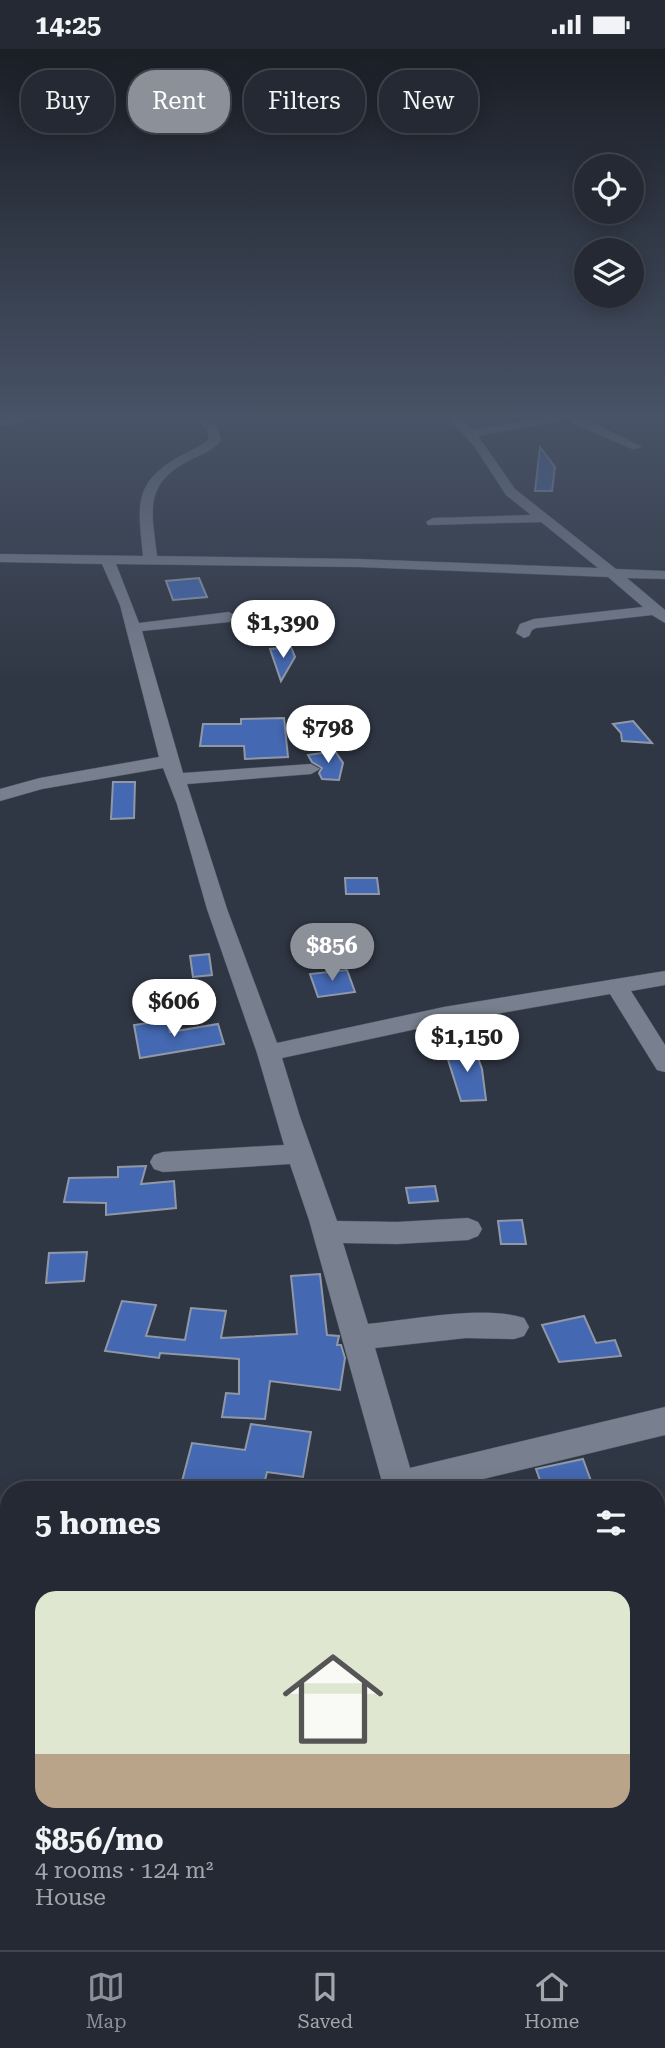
<!DOCTYPE html>
<html lang="en">
<head>
<meta charset="utf-8">
<style>
	body { margin:0; font-family:"Roboto Serif",serif; background:#2c313b; color:#f1f3f6; height:100vh; display:flex; flex-direction:column; font-size:26px; white-space:nowrap }
	* { box-sizing:border-box; margin:0 }
	p { font-size:23px; color:#a3a6ac }
	.icon { flex:none; width:38px; height:38px; fill:none; stroke:currentColor; stroke-width:2; stroke-linecap:round; stroke-linejoin:round }
	.map { position:relative; flex:1; overflow:hidden }
	.drawer { position:absolute; left:0px; top:1432px; width:665px; height:471px; display:flex; flex-direction:column; background:#242933; border-radius:28px 28px 0 0; box-shadow:0 4px 18px #0003,0 0 0 2px #41454e }
	.drawer>* { flex:none }
	.banner { position:absolute; left:21px; top:21px; width:623px; height:63px; display:flex; gap:14px }
	.buttons { position:absolute; left:574px; top:105px; display:grid; gap:14px }
	.buttons a { display:grid; place-items:center; width:70px; height:70px; border-radius:50%; background:#242933; box-shadow:0 4px 18px #0003,0 0 0 2px #41454e; font-size:35px }
	.price { position:absolute; translate:-50% -60px; padding:0 16px; border-radius:24px; background:#fff; color:#222; font-size:23px; line-height:46px; filter:drop-shadow(0 2px 4px #0008) }
	.price::after { content:''; position:absolute; left:50%; top:42px; width:21px; height:16px; margin-left:-10px; background:inherit; clip-path:polygon(0 0,100% 0,50% 100%) }
	.price.current { background:#8c9099; color:#fff }
	ul { padding:0; list-style:none }
	li { display:grid; align-content:center; gap:14px; height:371px; padding:0 35px }
	li+li { border-top:2px solid #41454e }
	li span { display:grid; place-items:center; height:217px; border-radius:21px; color:#555 }
	li>.icon { margin-inline-start:auto }
	span .icon { width:126px; height:126px; fill:#fffc; stroke-width:1 }
	li b { font-size:30px }
	h2 { display:flex; justify-content:space-between; align-items:center; height:84px; padding:0 35px; font-size:30px }
	.chip { padding:0 24px; border-radius:28px; background:#242933; box-shadow:0 4px 18px #0003,0 0 0 2px #41454e; font-size:24px; line-height:63px }
	.chip.current { background:#8c9099; color:#fff }
	.status { display:flex; justify-content:space-between; align-items:center; height:49px; padding:0 35px; background:#242933; direction:ltr }
	.status svg { height:19px; fill:currentColor }
	.menu { display:flex; justify-content:space-around; align-items:center; height:98px; border-top:2px solid #41454e; background:#242933; font-size:19px; color:#a3a6ac }
	.menu a { display:grid; justify-items:center; gap:4px }
	.menu .current { color:#8c9099 }
	.map>svg:first-child { display:block }
	.building { fill:#4468b1; stroke:#9098a8; stroke-width:2 }
	.lines { fill:none; stroke-linecap:round; stroke-linejoin:round }
	.minor-casing { stroke:#505661; stroke-width:1 }
	.minor { fill:#78808f; fill-rule:evenodd }
</style>
</head>
<body>
<div class="status"><b>14:25</b><svg viewBox="0 0 49 12"><path d="M0 12V9h3v3zM5 12V6h3v6zM10 12V3h3v9zM15 12V0h3v12zM26 1h20v11H26zM47 4h2v5h-2z"/></svg></div>
<div class="map">
<svg width="665" height="1901" viewBox="0 0 665 1901">
	<rect width="100%" height="100%" fill="#303744"/>
	<g class="building">
		<polygon points="540,398 555,418 552,442 535,442"/>
		<polygon points="199,529 207,548 173,551 166,532"/>
		<polygon points="291,598 295,608 281,632 270,600"/>
		<polygon points="284,669 288,708 245,710 244,697 200,697 203,675 241,675 241,670"/>
		<polygon points="633,672 652,694 622,692 621,684 613,675"/>
		<polygon points="335,702 343,714 339,731 322,730 319,724 322,719 312,713 308,706"/>
		<polygon points="113,733 135,733 134,769 111,770"/>
		<polygon points="345,829 377,829 379,845 346,845"/>
		<polygon points="209,905 212,926 193,928 190,907"/>
		<polygon points="347,921 355,943 318,948 310,925"/>
		<polygon points="167,971 170,983 218,975 224,995 140,1009 134,976"/>
		<polygon points="474,998 482,1020 486,1051 461,1052 445,1001"/>
		<polygon points="146,1117 141,1135 174,1132 176,1159 106,1166 106,1154 64,1153 69,1129 118,1128 118,1118"/>
		<polygon points="435,1137 438,1152 409,1154 406,1139"/>
		<polygon points="522,1171 526,1195 501,1195 498,1172"/>
		<polygon points="87,1203 84,1232 46,1234 49,1204"/>
		<polygon points="320,1225 327,1286 339,1287 337,1296 341,1296 345,1309 340,1341 270,1332 265,1370 222,1368 226,1344 239,1345 239,1310 160,1304 159,1309 105,1302 122,1252 156,1256 146,1287 185,1291 191,1259 226,1262 221,1289 297,1285 291,1227"/>
		<polygon points="584,1267 596,1294 615,1291 621,1307 559,1313 542,1276"/>
		<polygon points="251,1375 311,1383 303,1428 267,1423 263,1440 180,1440 192,1394 245,1401"/>
		<polygon points="583,1410 591,1432 564,1436 565,1440 543,1440 536,1420"/>
	</g>
	<g class="lines">
		<defs>
			<g id="minor">
				<polygon points="22,367 48,367 0,377 0,371"/>
				<path d="M192,367H205L218,379L221,392C212,402 200,406 188,412C143,436 152,464 157,507L358,510L598,519L541,473L428,476L426,473L433,469L531,466L506,446L474,397L447,367H459L472,381L552,367H580L642,398L632,400L573,374L570,370L478,387L515,440L616,520L665,522V530L627,529L665,561V574L652,566L536,579L532,581L529,587L524,589L516,584L520,575L534,570L643,558L608,528L358,518L116,515L139,574L229,563L237,568L229,573L142,582L183,724L311,715L320,720L311,725L187,735L227,860L277,994L444,958L665,922V936L631,942L665,996V1023L657,1021L610,945L444,974L282,1009L300,1068L337,1172L397,1173L468,1169L478,1173L482,1180L478,1187L468,1191L397,1195L343,1194L368,1275C410,1271 484,1256 524,1269L529,1278L524,1287L514,1290L466,1289L375,1299L410,1419L665,1358V1386L442,1440H384L309,1171L290,1115L163,1123L154,1120L150,1113L154,1106L163,1103L284,1096L257,1004L207,860L177,755L163,719L42,740L0,752V740L40,729L159,708L120,556L102,515L0,513V505L143,507C139,463 131,436 175,410C186,403 198,399 209,391L207,380Z"/>
				<polygon points="509,1894 551,1894 554,1901 512,1901"/>
			</g>
		</defs>
		<use href="#minor" class="minor-casing"/>
		<use href="#minor" class="minor"/>
	</g>
	<linearGradient id="sky" x2="0" y2="1"><stop stop-color="#1a1e25"/><stop offset="0.58" stop-color="#485367"/><stop offset="1" stop-color="#485367" stop-opacity="0"/></linearGradient>
	<rect width="665" height="633" fill="url(#sky)"/>
</svg>
<div class="buttons">
<a><svg class="icon" aria-label="locate" viewBox="0 0 24 24"><circle cx="12" cy="12" r="6"/><path d="M12 2v4M12 18v4M2 12h4M18 12h4"/></svg></a>
<a><svg class="icon" aria-label="layers" viewBox="0 0 24 24"><path d="M12 4l9 5-9 5-9-5zM3 14l9 5 9-5"/></svg></a>
</div>
<b class="price" style="left:283px;top:611px">$1,390</b>
<b class="price" style="left:328px;top:716px">$798</b>
<b class="price current" style="left:332px;top:934px">$856</b>
<b class="price" style="left:174px;top:990px">$606</b>
<b class="price" style="left:467px;top:1025px">$1,150</b>
<div class="banner">
<a class="chip">Buy</a>
<a class="chip current">Rent</a>
<a class="chip">Filters</a>
<a class="chip">New</a>
</div>
<section class="drawer">
<h2>5 homes<svg class="icon" aria-label="filters" viewBox="0 0 24 24"><path d="M4 7h16M4 17h16"/><circle cx="9" cy="7" r="2"/><circle cx="15" cy="17" r="2"/></svg></h2>
<ul>
<li><span style="background:linear-gradient(#dfe7d0 75%,#b9a48a 0)"><svg class="icon" aria-label="home" viewBox="0 0 24 24"><path d="M3 11l9-7 9 7M6 9v11h12V9"/></svg></span><div><b>$856/mo</b><p>4 rooms · 124 m²</p><p>House</p></div></li>
</ul>
</section>
</div>
<nav class="menu">
<a class="current"><svg class="icon" aria-label="map" viewBox="0 0 24 24"><path d="M3 6l6-2 6 2 6-2v14l-6 2-6-2-6 2zM9 4v14M15 6v14"/></svg>Map</a>
<a><svg class="icon" aria-label="saved" viewBox="0 0 24 24"><path d="M7 4h10v16l-5-4-5 4z"/></svg>Saved</a>
<a><svg class="icon" aria-label="home" viewBox="0 0 24 24"><path d="M3 11l9-7 9 7M6 9v11h12V9"/></svg>Home</a>
</nav>
</body>
</html>
